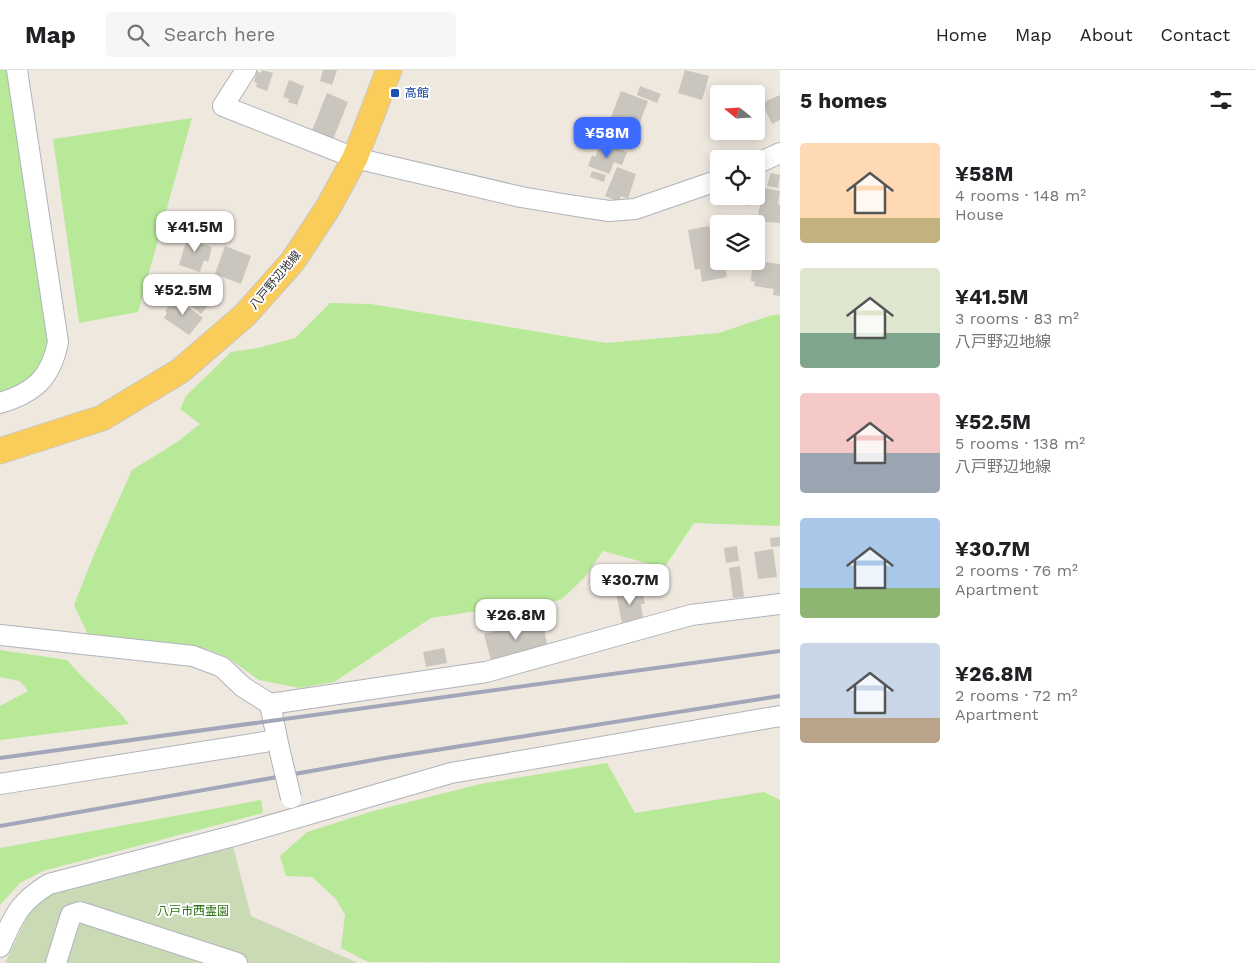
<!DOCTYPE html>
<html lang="en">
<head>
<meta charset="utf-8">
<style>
	body { margin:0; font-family:"Work Sans","Noto Sans JP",sans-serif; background:#f6f6f6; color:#202124; height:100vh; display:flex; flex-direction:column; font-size:19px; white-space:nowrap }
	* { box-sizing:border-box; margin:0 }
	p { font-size:16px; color:#757577 }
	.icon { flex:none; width:28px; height:28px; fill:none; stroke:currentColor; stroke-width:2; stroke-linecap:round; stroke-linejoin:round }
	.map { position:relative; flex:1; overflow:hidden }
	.drawer { display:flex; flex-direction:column; background:#fff; width:475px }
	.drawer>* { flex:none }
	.needle { width:32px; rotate:288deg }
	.tools { position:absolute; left:710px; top:15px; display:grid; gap:10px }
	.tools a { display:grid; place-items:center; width:55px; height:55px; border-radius:5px; background:#fff; box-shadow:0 2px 12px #0003; font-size:25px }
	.price { position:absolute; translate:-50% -42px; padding:0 11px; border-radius:10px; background:#fff; color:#222; font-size:16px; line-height:32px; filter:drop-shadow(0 1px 2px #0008) }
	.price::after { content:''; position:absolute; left:50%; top:30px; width:15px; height:11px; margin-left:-8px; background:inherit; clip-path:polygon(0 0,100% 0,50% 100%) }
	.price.on { background:#3d6bff; color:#fff }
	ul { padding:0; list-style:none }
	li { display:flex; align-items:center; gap:15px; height:125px; padding:0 20px }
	li span { display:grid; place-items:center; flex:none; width:140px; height:100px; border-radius:5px; color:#555 }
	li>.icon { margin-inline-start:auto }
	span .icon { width:60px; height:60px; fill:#fffc; stroke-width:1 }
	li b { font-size:21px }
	h2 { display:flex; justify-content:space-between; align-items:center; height:60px; padding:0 20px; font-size:21px }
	header { display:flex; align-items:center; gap:30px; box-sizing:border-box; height:70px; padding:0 25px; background:#fff; border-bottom:1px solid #e0e0e0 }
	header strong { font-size:24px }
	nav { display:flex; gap:28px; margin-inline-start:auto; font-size:18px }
	.search { width:350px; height:45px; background:#f6f6f6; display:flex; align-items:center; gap:12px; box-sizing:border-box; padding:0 18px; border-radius:5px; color:#757577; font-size:19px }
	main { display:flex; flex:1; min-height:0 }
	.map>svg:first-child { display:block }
	.green { fill:#b8e999 }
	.cemetery { fill:#c9dab5 }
	.building { fill:#cbc6bd }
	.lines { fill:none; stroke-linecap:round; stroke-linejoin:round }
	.minor-casing { stroke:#afb3bd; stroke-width:22 }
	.major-casing { stroke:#c8c8c8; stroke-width:27 }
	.minor { stroke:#fff; stroke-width:20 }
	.major { stroke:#facc59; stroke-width:25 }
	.rail { stroke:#a1a6b9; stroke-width:4 }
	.minor-bridge-casing { stroke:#afb3bd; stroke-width:22; stroke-linecap:butt }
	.minor-bridge { stroke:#fff; stroke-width:20 }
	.transit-dot { fill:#1a4fb4; stroke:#fff; stroke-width:2 }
	.labels { text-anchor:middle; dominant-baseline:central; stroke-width:4; stroke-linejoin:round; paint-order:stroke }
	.transit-label { font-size:12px; fill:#164399; stroke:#fff; text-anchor:start }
	.street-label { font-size:12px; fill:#2d2d2d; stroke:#fff }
	.park-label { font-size:12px; fill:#2e7216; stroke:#fff }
</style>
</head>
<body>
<header>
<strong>Map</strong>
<div class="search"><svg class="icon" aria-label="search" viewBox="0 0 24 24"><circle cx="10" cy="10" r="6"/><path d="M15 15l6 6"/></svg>Search here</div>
<nav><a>Home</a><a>Map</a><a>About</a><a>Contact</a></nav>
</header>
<main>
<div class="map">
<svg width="780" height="893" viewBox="0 0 780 893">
	<rect width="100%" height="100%" fill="#efe8df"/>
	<g class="green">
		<polygon points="0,0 9,0 50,264 48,281 29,312 0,325"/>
		<polygon points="192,48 138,242 79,253 53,69"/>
		<polygon points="330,233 371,234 606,273 719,263 769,246 780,244 780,456 694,453 664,498 603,481 584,508 562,529 527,540 477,541 431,548 334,612 299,618 259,610 227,587 206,579 88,565 74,535 95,482 132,400 177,372 200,354 180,339 186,326 231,282 258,278 295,268"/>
		<path d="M0,580L67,590C86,613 111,631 129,654L0,670V636L28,621L20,611L0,607Z"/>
		<polygon points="607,693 635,743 764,722 780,730 780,893 368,892 341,878 345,845 336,829 312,807 286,806 280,786 307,762 370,742 480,714"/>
		<polygon points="261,730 263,743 43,801 20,813 0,835 0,778"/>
	</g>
	<polygon class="cemetery" points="233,776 251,846 358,893 5,893 31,839 45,825"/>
	<g class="building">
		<polygon points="262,0 273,3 267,21 256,17 257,13 254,12 257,1 261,3"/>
		<polygon points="323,0 337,0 332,15 320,11"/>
		<polygon points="685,0 709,6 702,30 678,23"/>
		<polygon points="289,10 304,16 297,35 288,32 289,29 283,27"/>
		<polygon points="640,16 661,24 657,33 637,25"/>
		<polygon points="621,21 648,31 640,52 636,51 634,56 611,47"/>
		<polygon points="327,23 348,32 332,72 311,63"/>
		<polygon points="780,25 780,50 772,54 762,33"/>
		<polygon points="616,60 629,65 625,74 612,69"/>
		<polygon points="600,75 607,78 608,75 627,82 622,95 614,92 609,104 588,96 592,85 595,87"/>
		<polygon points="617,97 636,104 628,129 621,126 619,132 605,126"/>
		<polygon points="592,101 606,105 604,112 590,107"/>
		<polygon points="771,103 780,105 778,118 767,116"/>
		<polygon points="763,118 780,121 778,134 780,135 780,153 757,151"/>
		<polygon points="743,126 756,126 758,131 747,136"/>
		<polygon points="709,156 712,173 719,172 719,191 724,191 727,207 702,212 700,199 695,200 688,160"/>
		<polygon points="189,162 204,167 202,174 212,177 208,192 204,190 200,202 179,195"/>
		<polygon points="225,176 251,186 241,214 215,204"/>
		<polygon points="757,191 780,194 780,226 773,225 774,219 754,216 755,212 751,211 752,198 757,199"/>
		<polygon points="187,205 215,227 201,244 173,222"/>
		<polygon points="176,227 203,248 189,265 164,248 167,243 165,241"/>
		<polygon points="780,467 780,476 771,477 770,468"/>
		<polygon points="737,476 739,491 726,493 724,478"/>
		<polygon points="773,479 777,507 758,509 754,482"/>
		<polygon points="740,496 744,527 733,528 729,498"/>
		<polygon points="638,519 639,526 643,525 645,534 641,534 643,549 622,553 616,523"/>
		<polygon points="542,550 548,578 491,591 484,564"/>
		<polygon points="444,578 447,593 426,597 423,582"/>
	</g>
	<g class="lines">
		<defs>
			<g id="minor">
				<polyline points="246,0 223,36 355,88 521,127 569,135 609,141 635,139 719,110"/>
				<polyline points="756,94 780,83"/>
				<path d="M0,333C34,323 51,308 58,272L17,0"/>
				<polyline points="0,565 193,586 222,597 243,617 270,634 486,602 691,545 780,534"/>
				<polyline points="270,634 279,678"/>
				<polyline points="0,714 277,670"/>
				<path d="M0,877C14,846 19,832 49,814L237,765L451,703L780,646"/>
				<polyline points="56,893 71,845 80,842 237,893"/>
			</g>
			<polyline id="major" points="0,381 102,348 180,301 245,245 293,191 329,136 355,88 389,0"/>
		</defs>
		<use href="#minor" class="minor-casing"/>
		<use href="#major" class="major-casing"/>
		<use href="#minor" class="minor"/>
		<use href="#major" class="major"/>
		<g class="rail">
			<polyline points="0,688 780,581"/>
			<polyline points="0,756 385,688 780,626"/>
		</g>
		<defs>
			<polyline id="minor-bridge" points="279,678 291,728"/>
		</defs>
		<use href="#minor-bridge" class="minor-bridge-casing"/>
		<use href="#minor-bridge" class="minor-bridge"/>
	</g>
	<rect class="transit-dot" x="390" y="18" width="10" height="10" rx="2.5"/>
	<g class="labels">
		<g class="transit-label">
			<text x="405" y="23">高館</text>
		</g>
		<g class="street-label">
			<text transform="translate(275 210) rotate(-50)">八戸野辺地線</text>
		</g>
		<g class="park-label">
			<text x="193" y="841">八戸市西霊園</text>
		</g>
	</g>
</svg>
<div class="tools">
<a><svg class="needle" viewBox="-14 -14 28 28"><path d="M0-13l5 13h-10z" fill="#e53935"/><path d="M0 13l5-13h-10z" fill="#757577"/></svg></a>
<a><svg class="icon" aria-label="locate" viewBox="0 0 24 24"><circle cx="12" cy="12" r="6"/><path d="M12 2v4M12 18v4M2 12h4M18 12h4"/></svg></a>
<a><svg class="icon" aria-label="layers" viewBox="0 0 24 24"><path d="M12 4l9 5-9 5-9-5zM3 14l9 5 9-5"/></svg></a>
</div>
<b class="price on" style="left:607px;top:89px">¥58M</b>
<b class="price" style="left:195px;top:183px">¥41.5M</b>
<b class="price" style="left:183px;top:246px">¥52.5M</b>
<b class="price" style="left:630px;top:536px">¥30.7M</b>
<b class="price" style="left:516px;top:571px">¥26.8M</b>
</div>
<section class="drawer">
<h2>5 homes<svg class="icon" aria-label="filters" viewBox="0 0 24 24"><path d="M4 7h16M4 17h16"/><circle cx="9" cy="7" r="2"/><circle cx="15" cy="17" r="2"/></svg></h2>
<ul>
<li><span style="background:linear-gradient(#ffd9b3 75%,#c2b280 0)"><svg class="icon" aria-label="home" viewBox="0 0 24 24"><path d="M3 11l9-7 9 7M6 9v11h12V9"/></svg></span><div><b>¥58M</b><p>4 rooms · 148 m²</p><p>House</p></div></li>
<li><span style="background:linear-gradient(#dfe7d0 65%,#7fa58c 0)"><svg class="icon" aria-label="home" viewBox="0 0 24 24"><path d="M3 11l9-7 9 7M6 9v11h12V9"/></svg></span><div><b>¥41.5M</b><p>3 rooms · 83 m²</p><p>八戸野辺地線</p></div></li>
<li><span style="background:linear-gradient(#f6c9c9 60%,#9aa5b1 0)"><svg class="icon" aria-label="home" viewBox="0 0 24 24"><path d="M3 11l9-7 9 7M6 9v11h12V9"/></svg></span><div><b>¥52.5M</b><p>5 rooms · 138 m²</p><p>八戸野辺地線</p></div></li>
<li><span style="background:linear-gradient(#a9c7e8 70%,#8fb573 0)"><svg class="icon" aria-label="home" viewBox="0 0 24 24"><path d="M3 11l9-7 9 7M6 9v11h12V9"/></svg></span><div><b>¥30.7M</b><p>2 rooms · 76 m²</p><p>Apartment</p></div></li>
<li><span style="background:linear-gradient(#c9d6e8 75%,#b9a48a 0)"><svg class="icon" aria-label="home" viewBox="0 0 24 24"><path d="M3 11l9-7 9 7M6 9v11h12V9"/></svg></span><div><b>¥26.8M</b><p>2 rooms · 72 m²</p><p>Apartment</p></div></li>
</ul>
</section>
</main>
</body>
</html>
